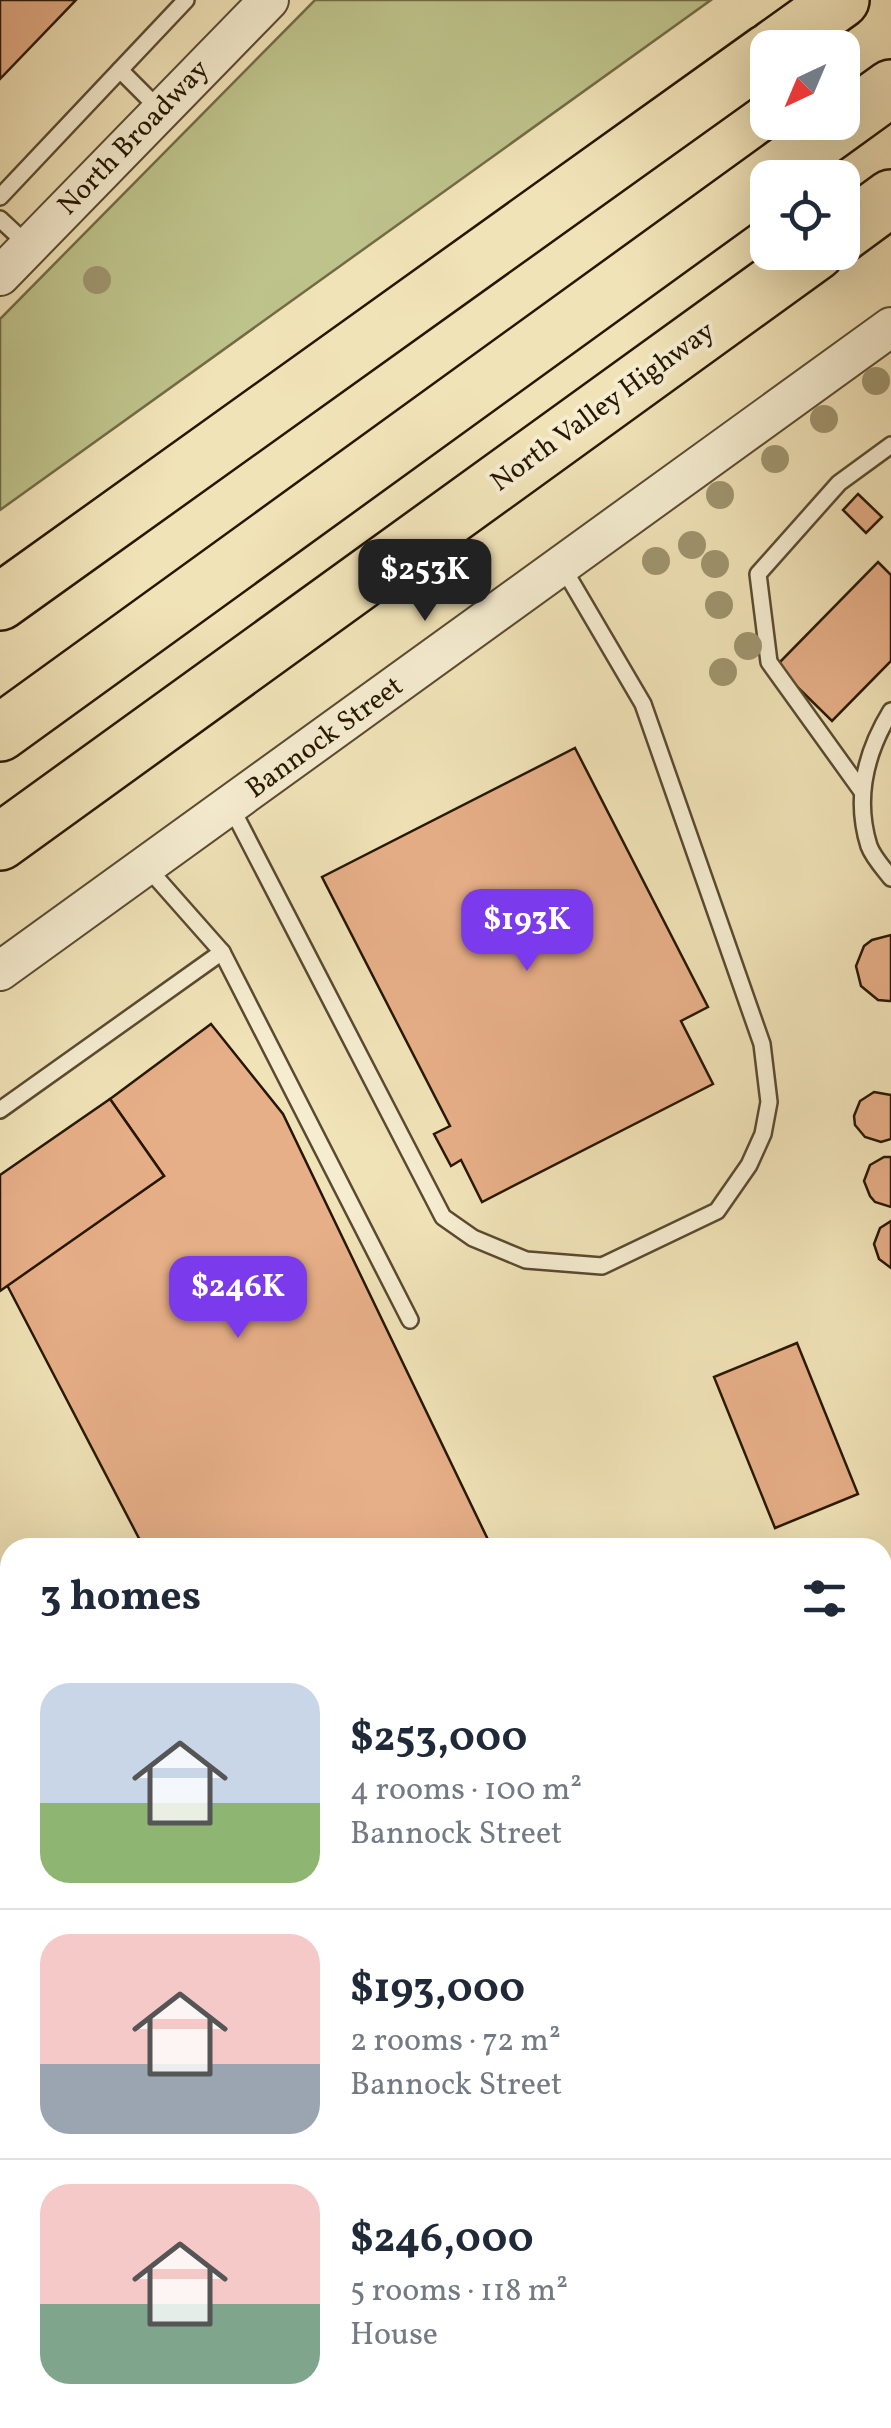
<!DOCTYPE html>
<html lang="en">
<head>
<meta charset="utf-8">
<style>
	body { margin:0; font-family:Vollkorn,serif; background:#f6f6f7; color:#1f2937; height:100vh; display:flex; flex-direction:column; font-size:38px; white-space:nowrap }
	* { box-sizing:border-box; margin:0 }
	p { font-size:32px; color:#747a83 }
	.icon { flex:none; width:55px; height:55px; fill:none; stroke:currentColor; stroke-width:2; stroke-linecap:round; stroke-linejoin:round }
	.map { position:relative; flex:1; overflow:hidden }
	.drawer { position:absolute; left:0px; top:1538px; width:892px; height:892px; display:flex; flex-direction:column; background:#fff; border-radius:30px 30px 0 0; box-shadow:0 10px 40px #0002 }
	.drawer>* { flex:none }
	.needle { width:65px; rotate:224deg }
	.fabs { position:absolute; left:750px; top:30px; display:grid; gap:20px }
	.fabs a { display:grid; place-items:center; width:110px; height:110px; border-radius:20px; background:#fff; box-shadow:0 10px 40px #0002; font-size:50px }
	.price { position:absolute; translate:-50% -85px; padding:0 22px; border-radius:20px; background:#7c3aed; color:#fff; font-size:32px; line-height:65px; filter:drop-shadow(0 2px 5px #0008) }
	.price::after { content:''; position:absolute; left:50%; top:60px; width:30px; height:22px; margin-left:-15px; background:inherit; clip-path:polygon(0 0,100% 0,50% 100%) }
	.price.active { background:#222; color:#fff }
	ul { padding:0; list-style:none }
	li { display:flex; align-items:center; gap:30px; height:250px; padding:0 40px }
	li+li { border-top:2px solid #e0e1e3 }
	li span { display:grid; place-items:center; flex:none; width:280px; height:200px; border-radius:30px; color:#555 }
	li>.icon { margin-inline-start:auto }
	span .icon { width:120px; height:120px; fill:#fffc; stroke-width:1 }
	li b { font-size:42px }
	h2 { display:flex; justify-content:space-between; align-items:center; height:120px; padding:0 40px; font-size:42px }
	.map>svg:first-child { display:block }
	.green { fill:#bec28b; stroke:#726c46; stroke-width:2.5 }
	.building { fill:#e7af88; stroke:#271702; stroke-width:2.5 }
	.lines { fill:none; stroke-linecap:round; stroke-linejoin:round }
	.service-casing { stroke:#5a4a30; stroke-width:20 }
	.tertiary-casing { stroke:#5a4a30; stroke-width:42 }
	.motorway-casing { stroke:#271702; stroke-width:60 }
	.service { stroke:#f6edd1; stroke-width:15 }
	.tertiary { stroke:#f6edd1; stroke-width:38 }
	.motorway { stroke:#f1e3b8; stroke-width:55 }
	.tree { fill:#9f946e }
	.labels { text-anchor:middle; dominant-baseline:central; stroke-width:8; stroke-linejoin:round; paint-order:stroke }
	.street-label { font-size:28px; fill:#271702; stroke:#f6edd1 }
</style>
</head>
<body>
<div class="map">
<svg width="891" height="2428" viewBox="0 0 891 2428">
	<rect width="100%" height="100%" fill="#f1e3b8"/>
	<filter id="stains"><feTurbulence type="fractalNoise" baseFrequency=".002" numOctaves="4"/><feColorMatrix values="0 0 0 0 .2 0 0 0 0 .09 0 0 0 0 .02 0 0 0 .5 -.17"/></filter>
	<radialGradient id="worn" r=".72"><stop offset=".6" stop-color="#630" stop-opacity="0"/><stop offset="1" stop-color="#630" stop-opacity=".3"/></radialGradient>
	<polygon class="green" points="315,0 711,0 0,510 0,319"/>
	<g class="building">
		<polygon points="0,0 76,0 0,79"/>
		<polygon points="858,494 882,517 866,533 843,510"/>
		<polygon points="878,562 891,575 891,661 832,721 776,666"/>
		<polygon points="575,748 708,1007 681,1021 713,1084 482,1202 461,1160 451,1166 434,1134 450,1126 322,877"/>
		<polygon points="891,935 891,1001 889,1001 878,1000 861,986 856,966 864,946 872,940"/>
		<polygon points="211,1024 283,1114 492,1548 144,1548 7,1285 164,1176 110,1099"/>
		<polygon points="874,1092 891,1095 891,1139 881,1142 865,1137 855,1125 854,1116 860,1101"/>
		<polygon points="110,1099 164,1176 0,1291 0,1175"/>
		<polygon points="884,1157 891,1157 891,1207 875,1202 870,1196 864,1181 870,1165"/>
		<polygon points="891,1221 891,1268 879,1259 874,1244 880,1228"/>
		<polygon points="797,1343 858,1494 775,1528 714,1377"/>
		<polygon points="10,1737 10,2327 0,2305 0,1741"/>
		<polygon points="51,2420 433,2420 415,2428 54,2428"/>
	</g>
	<g class="lines">
		<defs>
			<g id="service">
				<polyline points="120,70 160,110"/>
				<polyline points="0,197 186,0"/>
				<polyline points="0,219 29,246"/>
				<path d="M891,711C866,752 854,798 869,846C873,857 884,869 891,878"/>
				<polyline points="861,790 769,662 758,574 839,483 891,445"/>
				<polyline points="231,807 443,1217 473,1238 526,1260 602,1266 717,1211 749,1165 763,1134 769,1102 762,1044 643,704 562,566"/>
				<polyline points="146,866 222,952 410,1320"/>
				<polyline points="0,1110 222,952"/>
				<polyline points="0,1589 10,1608"/>
				<polyline points="3,1696 10,1710"/>
				<polyline points="599,2428 614,2420"/>
			</g>
			<g id="tertiary">
				<polyline points="0,276 269,0"/>
				<polyline points="0,971 891,327"/>
			</g>
			<g id="motorway">
				<polyline points="774,48 841,0"/>
				<polyline points="842,234 891,198"/>
				<polyline points="0,602 768,52"/>
				<polyline points="0,733 891,88"/>
				<polyline points="0,842 816,252"/>
			</g>
		</defs>
		<use href="#service" class="service-casing"/>
		<use href="#tertiary" class="tertiary-casing"/>
		<use href="#motorway" class="motorway-casing"/>
		<use href="#service" class="service"/>
		<use href="#tertiary" class="tertiary"/>
		<use href="#motorway" class="motorway"/>
	</g>
	<g class="tree">
		<circle cx="97" cy="280" r="14"/>
		<circle cx="876" cy="381" r="14"/>
		<circle cx="824" cy="419" r="14"/>
		<circle cx="775" cy="459" r="14"/>
		<circle cx="720" cy="495" r="14"/>
		<circle cx="692" cy="545" r="14"/>
		<circle cx="656" cy="561" r="14"/>
		<circle cx="715" cy="564" r="14"/>
		<circle cx="719" cy="605" r="14"/>
		<circle cx="748" cy="646" r="14"/>
		<circle cx="723" cy="672" r="14"/>
	</g>
	<g class="labels">
		<g class="street-label">
			<text transform="translate(134 138) rotate(-46)">North Broadway</text>
			<text transform="translate(603 407) rotate(-36)">North Valley Highway</text>
			<text transform="translate(325 738) rotate(-36)">Bannock Street</text>
		</g>
	</g>
	<rect width="100%" height="100%" filter="url(#stains)"/>
	<rect width="100%" height="100%" fill="url(#worn)"/>
</svg>
<div class="fabs">
<a><svg class="needle" viewBox="-14 -14 28 28"><path d="M0-13l5 13h-10z" fill="#e53935"/><path d="M0 13l5-13h-10z" fill="#747a83"/></svg></a>
<a><svg class="icon" aria-label="locate" viewBox="0 0 24 24"><circle cx="12" cy="12" r="6"/><path d="M12 2v4M12 18v4M2 12h4M18 12h4"/></svg></a>
</div>
<b class="price active" style="left:425px;top:624px">$253K</b>
<b class="price" style="left:527px;top:974px">$193K</b>
<b class="price" style="left:238px;top:1341px">$246K</b>
<section class="drawer">
<h2>3 homes<svg class="icon" aria-label="filters" viewBox="0 0 24 24"><path d="M4 7h16M4 17h16"/><circle cx="9" cy="7" r="2"/><circle cx="15" cy="17" r="2"/></svg></h2>
<ul>
<li><span style="background:linear-gradient(#c9d6e8 60%,#8fb573 0)"><svg class="icon" aria-label="home" viewBox="0 0 24 24"><path d="M3 11l9-7 9 7M6 9v11h12V9"/></svg></span><div><b>$253,000</b><p>4 rooms · 100 m²</p><p>Bannock Street</p></div></li>
<li><span style="background:linear-gradient(#f6c9c9 65%,#9aa5b1 0)"><svg class="icon" aria-label="home" viewBox="0 0 24 24"><path d="M3 11l9-7 9 7M6 9v11h12V9"/></svg></span><div><b>$193,000</b><p>2 rooms · 72 m²</p><p>Bannock Street</p></div></li>
<li><span style="background:linear-gradient(#f6c9c9 60%,#7fa58c 0)"><svg class="icon" aria-label="home" viewBox="0 0 24 24"><path d="M3 11l9-7 9 7M6 9v11h12V9"/></svg></span><div><b>$246,000</b><p>5 rooms · 118 m²</p><p>House</p></div></li>
</ul>
</section>
</div>
</body>
</html>
